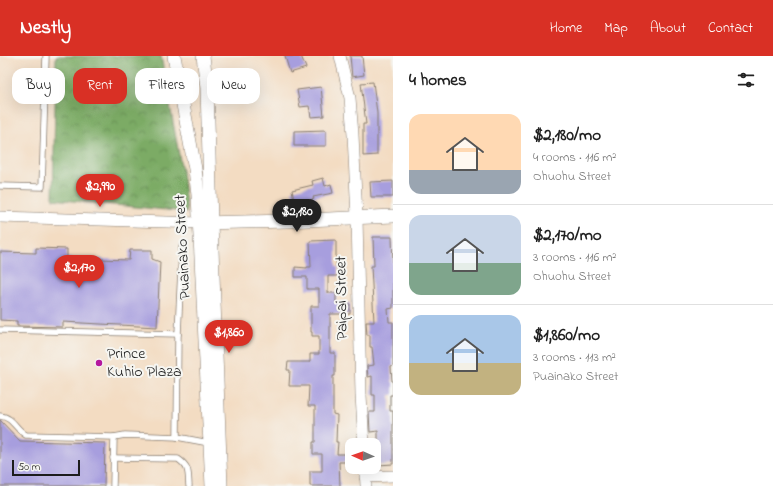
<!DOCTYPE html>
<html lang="en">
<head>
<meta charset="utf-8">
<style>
	body { margin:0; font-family:"Indie Flower",sans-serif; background:#f2f2f2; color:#222; height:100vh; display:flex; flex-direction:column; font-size:15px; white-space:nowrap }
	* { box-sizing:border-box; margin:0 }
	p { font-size:13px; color:#767676 }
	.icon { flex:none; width:22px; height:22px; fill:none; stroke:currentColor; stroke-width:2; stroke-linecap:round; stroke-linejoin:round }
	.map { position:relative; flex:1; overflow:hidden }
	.details { display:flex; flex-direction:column; background:#fff; width:380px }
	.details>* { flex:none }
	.guide { position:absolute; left:12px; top:12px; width:321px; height:36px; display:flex; gap:8px }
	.needle { width:26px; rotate:272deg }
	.controls { position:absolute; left:345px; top:382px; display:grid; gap:8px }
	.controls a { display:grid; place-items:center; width:36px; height:36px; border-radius:8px; background:#fff; box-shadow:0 4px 16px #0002; font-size:20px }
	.scale { position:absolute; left:12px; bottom:10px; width:68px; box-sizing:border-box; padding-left:4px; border:2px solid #1c1c1c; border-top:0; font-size:11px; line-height:14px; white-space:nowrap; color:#1c1c1c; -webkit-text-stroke:3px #f6f6f2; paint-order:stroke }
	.price { position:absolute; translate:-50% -34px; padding:0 9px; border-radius:14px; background:#d93025; color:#fff; font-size:13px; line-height:26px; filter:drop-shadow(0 1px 2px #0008) }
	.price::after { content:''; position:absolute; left:50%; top:24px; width:12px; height:9px; margin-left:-6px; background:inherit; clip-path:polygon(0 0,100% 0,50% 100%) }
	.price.selected { background:#222; color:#fff }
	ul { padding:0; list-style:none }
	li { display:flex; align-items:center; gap:12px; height:100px; padding:0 16px }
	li+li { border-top:1px solid #e0e0e0 }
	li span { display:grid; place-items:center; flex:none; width:112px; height:80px; border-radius:12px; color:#555 }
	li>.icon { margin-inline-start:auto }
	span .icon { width:48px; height:48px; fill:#fffc; stroke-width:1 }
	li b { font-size:17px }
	h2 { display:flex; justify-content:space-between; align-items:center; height:48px; padding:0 16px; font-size:17px }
	.tag { padding:0 14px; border-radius:12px; background:#fff; box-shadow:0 4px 16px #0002; font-size:14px; line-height:36px }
	.tag.selected { background:#d93025; color:#fff }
	header { display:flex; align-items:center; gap:24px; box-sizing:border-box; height:56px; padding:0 20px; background:#d93025; color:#fff }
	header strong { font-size:19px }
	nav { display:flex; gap:22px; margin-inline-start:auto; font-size:14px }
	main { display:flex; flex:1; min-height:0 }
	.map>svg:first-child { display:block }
	.forest { fill:url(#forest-crowns); stroke:#4c6440 }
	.building { fill:#a79ede }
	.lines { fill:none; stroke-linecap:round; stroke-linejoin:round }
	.service-casing { stroke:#887c6f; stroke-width:7 }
	.minor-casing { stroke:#887c6f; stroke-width:12 }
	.tertiary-casing { stroke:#887c6f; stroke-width:14 }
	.service { stroke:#fff; stroke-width:5.5 }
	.minor { stroke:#fff; stroke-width:11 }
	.tertiary { stroke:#fff; stroke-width:13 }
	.poi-dot { fill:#b5179e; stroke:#f6f6f2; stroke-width:1.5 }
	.labels { text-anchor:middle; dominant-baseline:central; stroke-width:4; stroke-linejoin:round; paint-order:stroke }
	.street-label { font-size:16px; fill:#1c1c1c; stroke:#f6f6f2 }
	.poi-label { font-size:16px; fill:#1c1c1c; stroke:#f6f6f2; text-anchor:start }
</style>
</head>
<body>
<header>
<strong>Nestly</strong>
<nav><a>Home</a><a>Map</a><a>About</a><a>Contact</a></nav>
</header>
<main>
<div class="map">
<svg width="393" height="430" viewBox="0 0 393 430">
	<defs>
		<pattern id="forest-crowns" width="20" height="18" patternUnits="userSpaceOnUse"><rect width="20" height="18" fill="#7bab65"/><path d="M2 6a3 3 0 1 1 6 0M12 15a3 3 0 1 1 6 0" fill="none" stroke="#648a52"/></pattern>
	</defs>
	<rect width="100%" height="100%" fill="#f6f6f2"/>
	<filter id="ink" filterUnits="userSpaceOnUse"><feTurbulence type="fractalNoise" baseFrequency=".025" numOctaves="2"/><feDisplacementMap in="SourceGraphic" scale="8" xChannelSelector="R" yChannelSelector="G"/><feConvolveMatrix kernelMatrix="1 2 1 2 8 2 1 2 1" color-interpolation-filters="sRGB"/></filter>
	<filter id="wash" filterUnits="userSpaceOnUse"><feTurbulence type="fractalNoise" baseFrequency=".012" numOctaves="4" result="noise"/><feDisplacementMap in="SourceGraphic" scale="16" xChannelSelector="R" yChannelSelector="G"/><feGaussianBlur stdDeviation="0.9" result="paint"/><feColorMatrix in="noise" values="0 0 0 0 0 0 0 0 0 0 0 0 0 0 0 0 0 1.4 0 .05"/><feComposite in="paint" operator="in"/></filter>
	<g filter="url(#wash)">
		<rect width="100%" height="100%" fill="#f3dcc2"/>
		<polygon class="forest" points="56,0 161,0 182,115 187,156 53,143"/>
		<g id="blocks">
			<g class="building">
				<polygon points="285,0 301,0 306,12 290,17"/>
				<polygon points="350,0 362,0 364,19 352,21"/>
				<polygon points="373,26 377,57 377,99 363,100 363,68 366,68 361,27"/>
				<polygon points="321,31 324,60 311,61 309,50 300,51 297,34"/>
				<polygon points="326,74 326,90 294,90 294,75"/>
				<polygon points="323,122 325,130 331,128 333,137 313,141 314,143 295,147 292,134 313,129 312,125"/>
				<polygon points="393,125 393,141 371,141 370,126"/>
				<polygon points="373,181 392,181 393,210 393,252 388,253 389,266 393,266 393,310 391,311 392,326 393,326 393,339 390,339 390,355 393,355 393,408 378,409 378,407 374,407 374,399 378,399 378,375 370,376 369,356 375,356 375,339 372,339 372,320 368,321 367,310 374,309 372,291 370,291 370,279 367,279 366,266 374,266 371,210 374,210"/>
				<polygon points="336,184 336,211 338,211 338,220 328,220 328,237 336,237 336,247 350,247 350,258 330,258 330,297 335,297 335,320 333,320 333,358 337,359 336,386 338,386 337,398 350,398 350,406 339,406 340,430 310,430 310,415 322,415 322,398 313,398 313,386 315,386 315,350 308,350 309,330 289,330 290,314 287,314 288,306 310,306 310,298 319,298 319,280 312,280 312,276 311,276 311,250 319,250 319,233 307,233 307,221 295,221 295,211 307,212 307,211 311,211 310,185"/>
				<polygon points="36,192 67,193 67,202 129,204 130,194 152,194 152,203 160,206 157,271 63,266 63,271 17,270 17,265 0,264 0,196 36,197"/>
				<polygon points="0,364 20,385 105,387 104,430 0,430"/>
			</g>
		</g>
	</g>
	<g filter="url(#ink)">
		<use href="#blocks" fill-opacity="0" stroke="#887c6f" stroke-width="1"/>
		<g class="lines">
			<defs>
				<g id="service">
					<polyline points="0,130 42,131 46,0"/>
					<polyline points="0,274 178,278 182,191"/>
					<path d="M0,360C13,361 16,374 26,379L114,381L113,430"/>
					<polyline points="114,381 125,379 177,381 209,387"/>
					<polyline points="177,381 178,278"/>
					<path d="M113,402L178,403C190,411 188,417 189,430"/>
				</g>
				<g id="minor">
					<polyline points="340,0 350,42 353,79 357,161 361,339 364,389"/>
					<polyline points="0,161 200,167"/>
					<polyline points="365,411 366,430"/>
					<polyline points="365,421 393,420"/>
				</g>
				<g id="tertiary">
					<polyline points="174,0 195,113 198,139 212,430"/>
					<polyline points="203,0 207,32 211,167 221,430"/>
					<polyline points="203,167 286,165 393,160"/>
				</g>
			</defs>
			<use href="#service" class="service-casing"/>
			<use href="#minor" class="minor-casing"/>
			<use href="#tertiary" class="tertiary-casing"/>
			<use href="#service" class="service"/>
			<use href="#minor" class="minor"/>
			<use href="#tertiary" class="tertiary"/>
		</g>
	</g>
	<circle class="poi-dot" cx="99" cy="307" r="4"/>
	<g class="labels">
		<g class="street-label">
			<text transform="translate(183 191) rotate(-93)">Puainako Street</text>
			<text transform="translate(342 242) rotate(-91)">Paipai Street</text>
		</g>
		<g class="poi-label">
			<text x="107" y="298">Prince<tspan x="107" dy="18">Kuhio Plaza</tspan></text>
		</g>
	</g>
</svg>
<div class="controls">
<a><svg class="needle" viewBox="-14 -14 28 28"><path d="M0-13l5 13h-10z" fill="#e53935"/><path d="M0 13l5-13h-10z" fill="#767676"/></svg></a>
</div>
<div class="scale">50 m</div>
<b class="price" style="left:100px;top:152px">$2,990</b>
<b class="price selected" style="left:297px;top:177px">$2,180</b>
<b class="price" style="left:79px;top:233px">$2,170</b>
<b class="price" style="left:229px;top:298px">$1,860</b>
<div class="guide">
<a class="tag">Buy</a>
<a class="tag selected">Rent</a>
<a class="tag">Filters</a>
<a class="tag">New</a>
</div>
</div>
<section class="details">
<h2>4 homes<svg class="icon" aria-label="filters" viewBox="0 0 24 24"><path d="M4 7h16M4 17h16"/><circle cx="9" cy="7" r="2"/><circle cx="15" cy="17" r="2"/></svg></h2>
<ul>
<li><span style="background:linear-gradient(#ffd9b3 70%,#9aa5b1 0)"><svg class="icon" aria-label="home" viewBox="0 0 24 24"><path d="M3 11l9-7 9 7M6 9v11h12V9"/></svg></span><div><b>$2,180/mo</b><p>4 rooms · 116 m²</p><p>Ohuohu Street</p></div></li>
<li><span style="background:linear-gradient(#c9d6e8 60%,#7fa58c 0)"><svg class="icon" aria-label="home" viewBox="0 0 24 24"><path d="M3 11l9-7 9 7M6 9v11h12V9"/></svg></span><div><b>$2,170/mo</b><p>3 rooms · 116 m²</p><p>Ohuohu Street</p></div></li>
<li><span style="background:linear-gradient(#a9c7e8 60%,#c2b280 0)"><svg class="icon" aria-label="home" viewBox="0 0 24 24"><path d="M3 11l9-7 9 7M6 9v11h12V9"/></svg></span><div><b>$1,860/mo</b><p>3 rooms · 113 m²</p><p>Puainako Street</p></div></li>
</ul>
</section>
</main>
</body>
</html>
